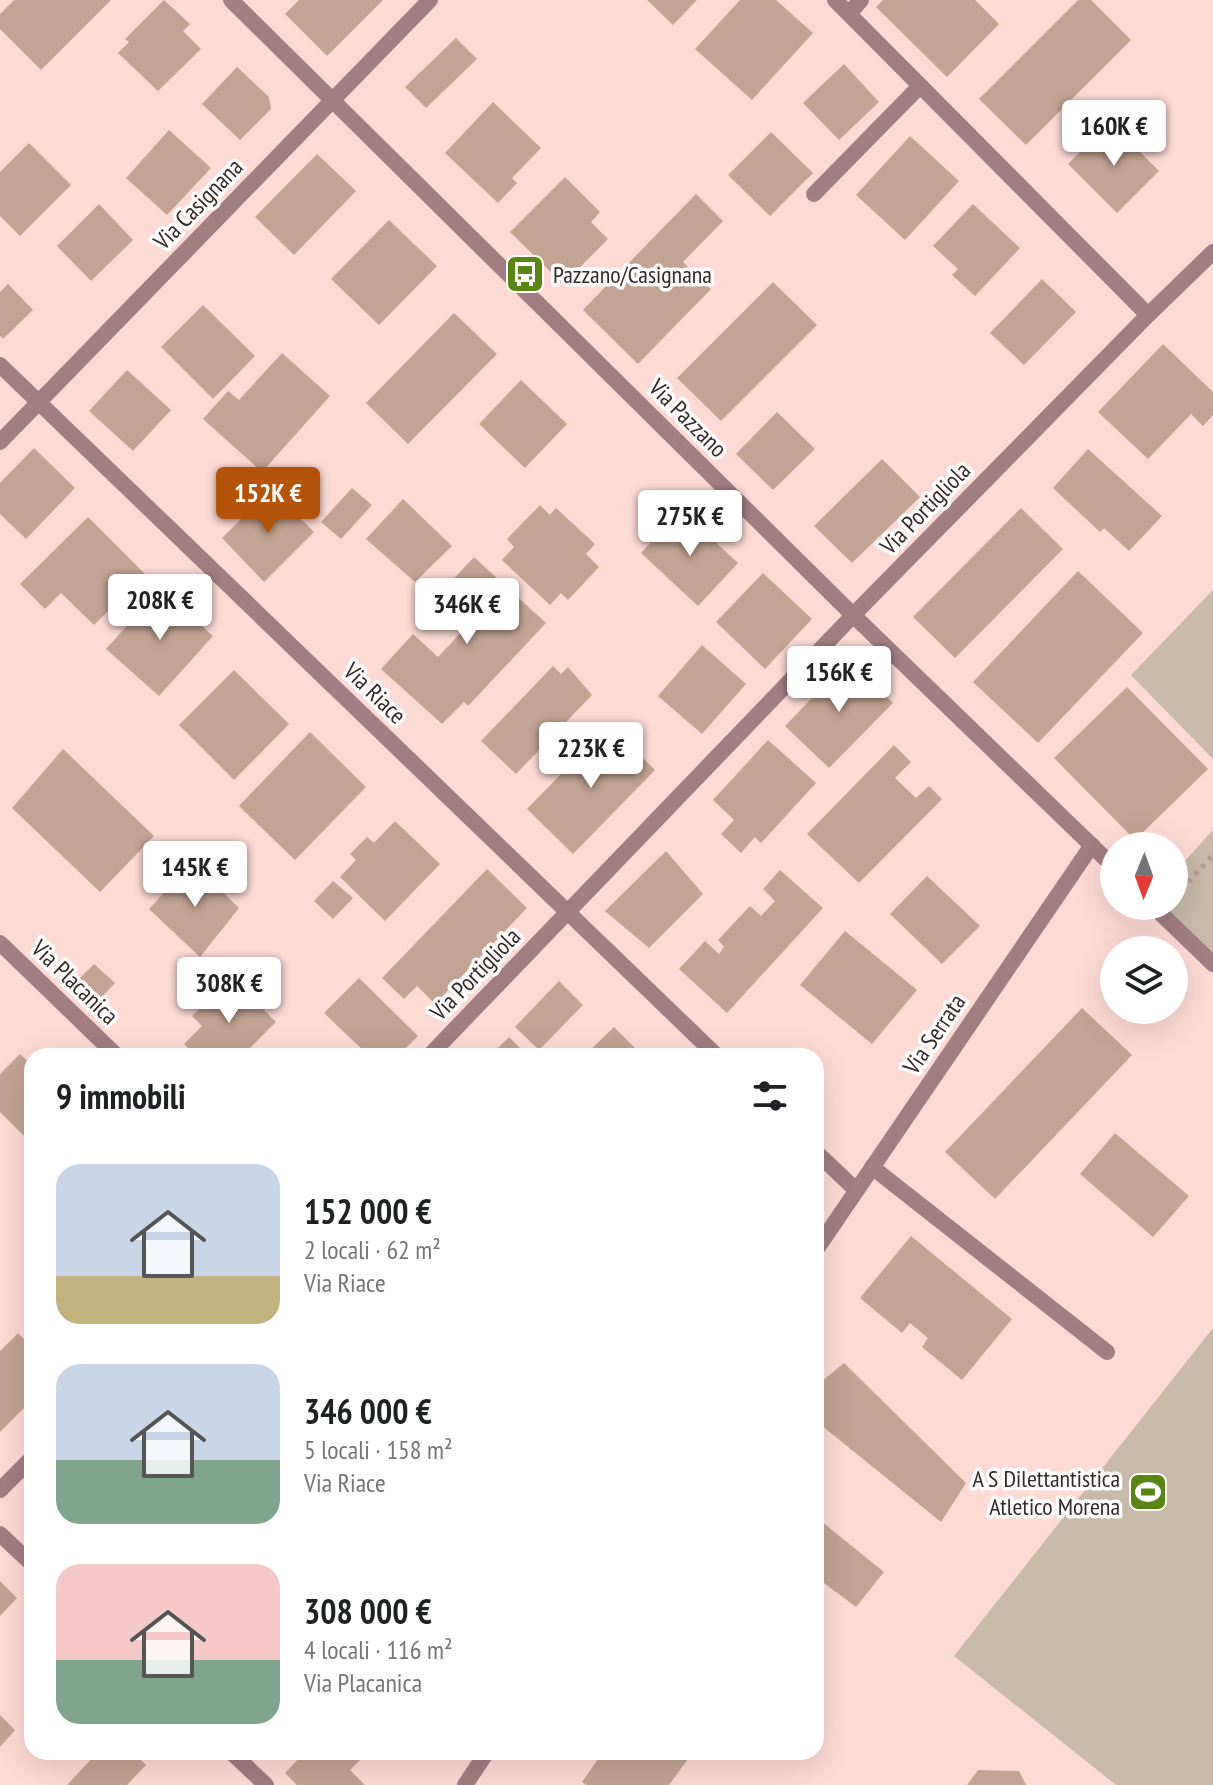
<!DOCTYPE html>
<html lang="it">
<head>
<meta charset="utf-8">
<style>
	body { margin:0; font-family:"PT Sans Narrow",sans-serif; background:#f6f6f6; color:#202124; height:100vh; display:flex; flex-direction:column; font-size:30px; white-space:nowrap }
	* { box-sizing:border-box; margin:0 }
	p { font-size:26px; color:#757577 }
	.icon { flex:none; width:44px; height:44px; fill:none; stroke:currentColor; stroke-width:2; stroke-linecap:round; stroke-linejoin:round }
	.map { position:relative; flex:1; overflow:hidden }
	.side { position:absolute; left:24px; top:1048px; width:800px; height:712px; display:flex; flex-direction:column; background:#fff; border-radius:24px; box-shadow:0 8px 32px #0002 }
	.side>* { flex:none }
	.needle { width:52px; rotate:181deg }
	.controls { position:absolute; left:1100px; top:832px; display:grid; gap:16px }
	.controls a { display:grid; place-items:center; width:88px; height:88px; border-radius:50%; background:#fff; box-shadow:0 8px 32px #0002; font-size:40px }
	.price { position:absolute; translate:-50% -68px; padding:0 18px; border-radius:8px; background:#fff; color:#222; font-size:26px; line-height:52px; filter:drop-shadow(0 2px 4px #0008) }
	.price::after { content:''; position:absolute; left:50%; top:48px; width:24px; height:18px; margin-left:-12px; background:inherit; clip-path:polygon(0 0,100% 0,50% 100%) }
	.price.selected { background:#b45309; color:#fff }
	ul { padding:0; list-style:none }
	li { display:flex; align-items:center; gap:24px; height:200px; padding:0 32px }
	li span { display:grid; place-items:center; flex:none; width:224px; height:160px; border-radius:24px; color:#555 }
	li>.icon { margin-inline-start:auto }
	span .icon { width:96px; height:96px; fill:#fffc; stroke-width:1 }
	li b { font-size:34px }
	h2 { display:flex; justify-content:space-between; align-items:center; height:96px; padding:0 32px; font-size:34px }
	.map>svg:first-child { display:block }
	.green { fill:#c8b9a8 }
	.building { fill:#c3a392 }
	.lines { fill:none; stroke-linecap:round; stroke-linejoin:round }
	.path { stroke:#b79b96; stroke-width:5; stroke-dasharray:4 6; stroke-linecap:butt }
	.service { stroke:#a27d82; stroke-width:16 }
	.minor { stroke:#a27d82; stroke-width:16 }
	.labels { text-anchor:middle; dominant-baseline:central; stroke-width:7; stroke-linejoin:round; paint-order:stroke }
	.street-label { font-size:24px; fill:#362826; stroke:#fff }
	.poi-label { font-size:24px; fill:#362826; stroke:#fff; text-anchor:start }
</style>
</head>
<body>
<div class="map">
<svg width="1213" height="1785" viewBox="0 0 1213 1785">
	<rect width="100%" height="100%" fill="#fedad4"/>
	<g class="green">
		<polygon points="1213,590 1213,759 1131,675"/>
		<polygon points="1213,830 1213,964 1153,906 1174,906 1174,873"/>
		<polygon points="1213,1328 1213,1785 1116,1785 954,1656"/>
	</g>
	<g class="building">
		<polygon points="14,0 111,0 41,70 0,29 0,14"/>
		<polygon points="164,0 190,24 183,31 201,49 158,91 118,53 129,42 125,39"/>
		<polygon points="299,0 383,0 327,56 285,14"/>
		<polygon points="647,0 697,0 673,25"/>
		<polygon points="740,0 776,0 813,33 752,100 695,49"/>
		<polygon points="883,0 975,0 999,24 947,77 876,7"/>
		<polygon points="1078,0 1091,0 1131,40 1026,145 979,99"/>
		<polygon points="456,38 477,59 426,108 405,87"/>
		<polygon points="844,64 879,102 839,140 803,103"/>
		<polygon points="237,67 269,97 271,109 240,140 202,104"/>
		<polygon points="493,102 541,148 512,178 517,183 498,203 445,153"/>
		<polygon points="1110,122 1159,171 1117,213 1068,164"/>
		<polygon points="169,130 211,168 167,215 126,178"/>
		<polygon points="771,132 813,173 770,216 728,175"/>
		<polygon points="910,136 959,181 905,240 856,195"/>
		<polygon points="29,143 71,185 20,236 0,216 0,172"/>
		<polygon points="317,154 356,191 294,255 255,217"/>
		<polygon points="565,177 600,212 591,222 608,239 563,284 510,232"/>
		<polygon points="696,194 723,221 683,262 711,289 638,364 583,310"/>
		<polygon points="99,204 133,240 91,281 57,246"/>
		<polygon points="973,204 1020,248 975,296 952,275 958,269 933,246"/>
		<polygon points="389,220 437,266 379,325 331,279"/>
		<polygon points="1042,279 1076,312 1024,365 990,333"/>
		<polygon points="773,282 817,325 721,421 677,378"/>
		<polygon points="8,284 33,310 3,339 0,336 0,292"/>
		<polygon points="203,305 255,356 213,399 161,347"/>
		<polygon points="454,313 497,354 408,444 366,403"/>
		<polygon points="1163,344 1213,392 1213,415 1203,426 1191,414 1148,459 1098,412"/>
		<polygon points="282,353 330,396 262,472 203,419 228,391 239,400"/>
		<polygon points="127,370 171,410 133,451 89,411"/>
		<polygon points="521,380 567,424 525,468 479,424"/>
		<polygon points="777,412 815,449 773,490 736,454"/>
		<polygon points="34,448 75,488 26,539 0,514 0,483"/>
		<polygon points="1088,449 1162,516 1129,551 1104,528 1100,532 1053,488"/>
		<polygon points="882,459 920,497 852,563 814,526"/>
		<polygon points="352,488 372,505 341,539 321,522"/>
		<polygon points="271,489 314,532 264,582 222,538"/>
		<polygon points="403,499 452,546 415,582 366,539"/>
		<polygon points="540,505 550,515 556,508 595,544 586,554 599,567 568,600 561,593 550,605 502,560 514,547 507,539"/>
		<polygon points="1021,508 1063,549 955,658 913,617"/>
		<polygon points="681,510 738,563 698,606 641,553"/>
		<polygon points="88,517 145,574 94,625 61,593 45,609 20,584"/>
		<polygon points="474,557 546,623 468,706 464,702 442,724 381,669 413,634 438,657 468,625 479,618 445,588"/>
		<polygon points="1078,571 1143,633 1038,743 973,682"/>
		<polygon points="763,573 812,619 765,669 716,622"/>
		<polygon points="160,589 213,636 159,696 106,649"/>
		<polygon points="702,645 746,684 702,734 658,696"/>
		<polygon points="849,660 893,703 829,768 785,726"/>
		<polygon points="553,666 561,674 568,667 592,695 516,774 481,741"/>
		<polygon points="234,670 289,724 234,780 179,725"/>
		<polygon points="1127,687 1208,769 1135,840 1054,758"/>
		<polygon points="609,725 655,770 573,854 527,809"/>
		<polygon points="310,732 366,787 295,860 239,806"/>
		<polygon points="768,740 816,783 761,843 755,837 741,853 721,834 734,820 713,800"/>
		<polygon points="894,745 911,762 895,778 916,798 929,786 942,799 859,883 807,834"/>
		<polygon points="63,749 154,836 100,892 12,808"/>
		<polygon points="395,821 440,864 385,921 340,877 356,860 350,854 367,837 374,843"/>
		<polygon points="666,851 703,894 649,948 605,911"/>
		<polygon points="193,862 239,908 200,957 149,909"/>
		<polygon points="487,869 527,908 435,1004 417,986 404,999 382,978"/>
		<polygon points="780,870 823,908 727,1013 679,969 705,941 719,954 724,947 718,940 750,906 761,916 775,901 763,889"/>
		<polygon points="927,876 980,926 942,964 890,914"/>
		<polygon points="333,881 353,898 333,919 314,901"/>
		<polygon points="845,931 917,990 872,1044 800,985"/>
		<polygon points="94,964 115,983 92,1007 71,987"/>
		<polygon points="359,978 418,1036 398,1056 369,1056 324,1013"/>
		<polygon points="559,981 583,1005 539,1050 515,1027"/>
		<polygon points="237,983 276,1022 242,1056 196,1056 184,1044 202,1026 192,1016 218,990 224,996"/>
		<polygon points="1082,1008 1132,1055 995,1199 945,1152"/>
		<polygon points="614,1027 643,1056 584,1056"/>
		<polygon points="509,1037 528,1056 490,1056"/>
		<polygon points="20,1054 32,1065 32,1130 25,1137 0,1112 0,1074"/>
		<polygon points="1115,1133 1189,1196 1153,1237 1080,1174"/>
		<polygon points="911,1236 1012,1319 962,1380 922,1347 928,1338 910,1323 902,1333 860,1298"/>
		<polygon points="18,1333 32,1347 32,1400 0,1432 0,1351"/>
		<polygon points="844,1363 966,1483 941,1522 816,1421 816,1386"/>
		<polygon points="816,1517 884,1572 856,1607 816,1577"/>
		<polygon points="0,1581 17,1598 0,1616"/>
		<polygon points="0,1715 15,1730 0,1747"/>
		<polygon points="98,1752 132,1752 146,1765 127,1785 67,1785"/>
		<polygon points="305,1752 368,1752 350,1770 365,1785 297,1785 285,1773"/>
		<polygon points="603,1752 693,1752 669,1785 586,1785 582,1782"/>
		<polygon points="978,1770 1019,1771 1026,1785 967,1785"/>
	</g>
	<g class="lines">
		<polyline class="path" points="1175,897 1213,855"/>
		<g class="service">
			<polyline points="849,14 861,0"/>
			<polyline points="814,194 920,86"/>
			<polyline points="1148,315 1213,252"/>
		</g>
		<g class="minor">
			<polyline points="231,0 853,615 1114,867"/>
			<polyline points="0,365 717,1056"/>
			<polyline points="0,442 430,0"/>
			<polyline points="1153,906 1213,964"/>
			<polyline points="0,943 117,1056"/>
			<polyline points="429,1056 865,603 1148,315 835,0"/>
			<polyline points="816,1152 856,1190"/>
			<polyline points="872,1167 1107,1352"/>
			<polyline points="816,1250 1092,845"/>
			<polyline points="0,1490 32,1458"/>
			<polyline points="0,1534 32,1564"/>
			<polyline points="231,1752 266,1785"/>
			<polyline points="465,1785 487,1752"/>
		</g>
	</g>
	<defs>
		<symbol id="bus-square" viewBox="-11 -11 22 22"><rect x="-9" y="-9" width="18" height="18" rx="4" fill="#588514" stroke="#fff"/><path d="M-5-6H5V4H4V6H2V4H-2V6H-4V4H-5ZM-3.5-4V0h7V-4ZM-3.5 1.2v1.5H-2V1.2ZM2 1.2v1.5H3.5V1.2Z" fill="#fff"/></symbol>
		<symbol id="stadium-square" viewBox="-11 -11 22 22"><rect x="-9" y="-9" width="18" height="18" rx="4" fill="#588514" stroke="#fff"/><path d="M0-5a6.5 5 0 1 0 0 10a6.5 5 0 1 0 0-10ZM-3.5-1.8h7v3.6h-7Z" fill="#fff"/></symbol>
	</defs>
	<g fill-rule="evenodd">
		<use href="#bus-square" x="503" y="252" width="44" height="44"/>
		<use href="#stadium-square" x="1126" y="1470" width="44" height="44"/>
	</g>
	<g class="labels">
		<g class="street-label">
			<text transform="translate(198 204) rotate(-46)">Via Casignana</text>
			<text transform="translate(688 418) rotate(45)">Via Pazzano</text>
			<text transform="translate(925 508) rotate(-46)">Via Portigliola</text>
			<text transform="translate(375 693) rotate(44)">Via Riace</text>
			<text transform="translate(475 974) rotate(-46)">Via Portigliola</text>
			<text transform="translate(75 982) rotate(44)">Via Placanica</text>
			<text transform="translate(934 1034) rotate(-56)">Via Serrata</text>
		</g>
		<g class="poi-label">
			<text x="553" y="274">Pazzano/Casignana</text>
			<text x="1120" y="1478" text-anchor="end">A S Dilettantistica<tspan x="1120" dy="28">Atletico Morena</tspan></text>
		</g>
	</g>
</svg>
<div class="controls">
<a><svg class="needle" viewBox="-14 -14 28 28"><path d="M0-13l5 13h-10z" fill="#e53935"/><path d="M0 13l5-13h-10z" fill="#757577"/></svg></a>
<a><svg class="icon" aria-label="layers" viewBox="0 0 24 24"><path d="M12 4l9 5-9 5-9-5zM3 14l9 5 9-5"/></svg></a>
</div>
<b class="price" style="left:1114px;top:168px">160K €</b>
<b class="price selected" style="left:268px;top:535px">152K €</b>
<b class="price" style="left:690px;top:558px">275K €</b>
<b class="price" style="left:160px;top:642px">208K €</b>
<b class="price" style="left:467px;top:646px">346K €</b>
<b class="price" style="left:839px;top:714px">156K €</b>
<b class="price" style="left:591px;top:790px">223K €</b>
<b class="price" style="left:195px;top:909px">145K €</b>
<b class="price" style="left:229px;top:1025px">308K €</b>
<section class="side">
<h2>9 immobili<svg class="icon" aria-label="filters" viewBox="0 0 24 24"><path d="M4 7h16M4 17h16"/><circle cx="9" cy="7" r="2"/><circle cx="15" cy="17" r="2"/></svg></h2>
<ul>
<li><span style="background:linear-gradient(#c9d6e8 70%,#c2b280 0)"><svg class="icon" aria-label="home" viewBox="0 0 24 24"><path d="M3 11l9-7 9 7M6 9v11h12V9"/></svg></span><div><b>152 000 €</b><p>2 locali · 62 m²</p><p>Via Riace</p></div></li>
<li><span style="background:linear-gradient(#c9d6e8 60%,#7fa58c 0)"><svg class="icon" aria-label="home" viewBox="0 0 24 24"><path d="M3 11l9-7 9 7M6 9v11h12V9"/></svg></span><div><b>346 000 €</b><p>5 locali · 158 m²</p><p>Via Riace</p></div></li>
<li><span style="background:linear-gradient(#f6c9c9 60%,#7fa58c 0)"><svg class="icon" aria-label="home" viewBox="0 0 24 24"><path d="M3 11l9-7 9 7M6 9v11h12V9"/></svg></span><div><b>308 000 €</b><p>4 locali · 116 m²</p><p>Via Placanica</p></div></li>
</ul>
</section>
</div>
</body>
</html>
